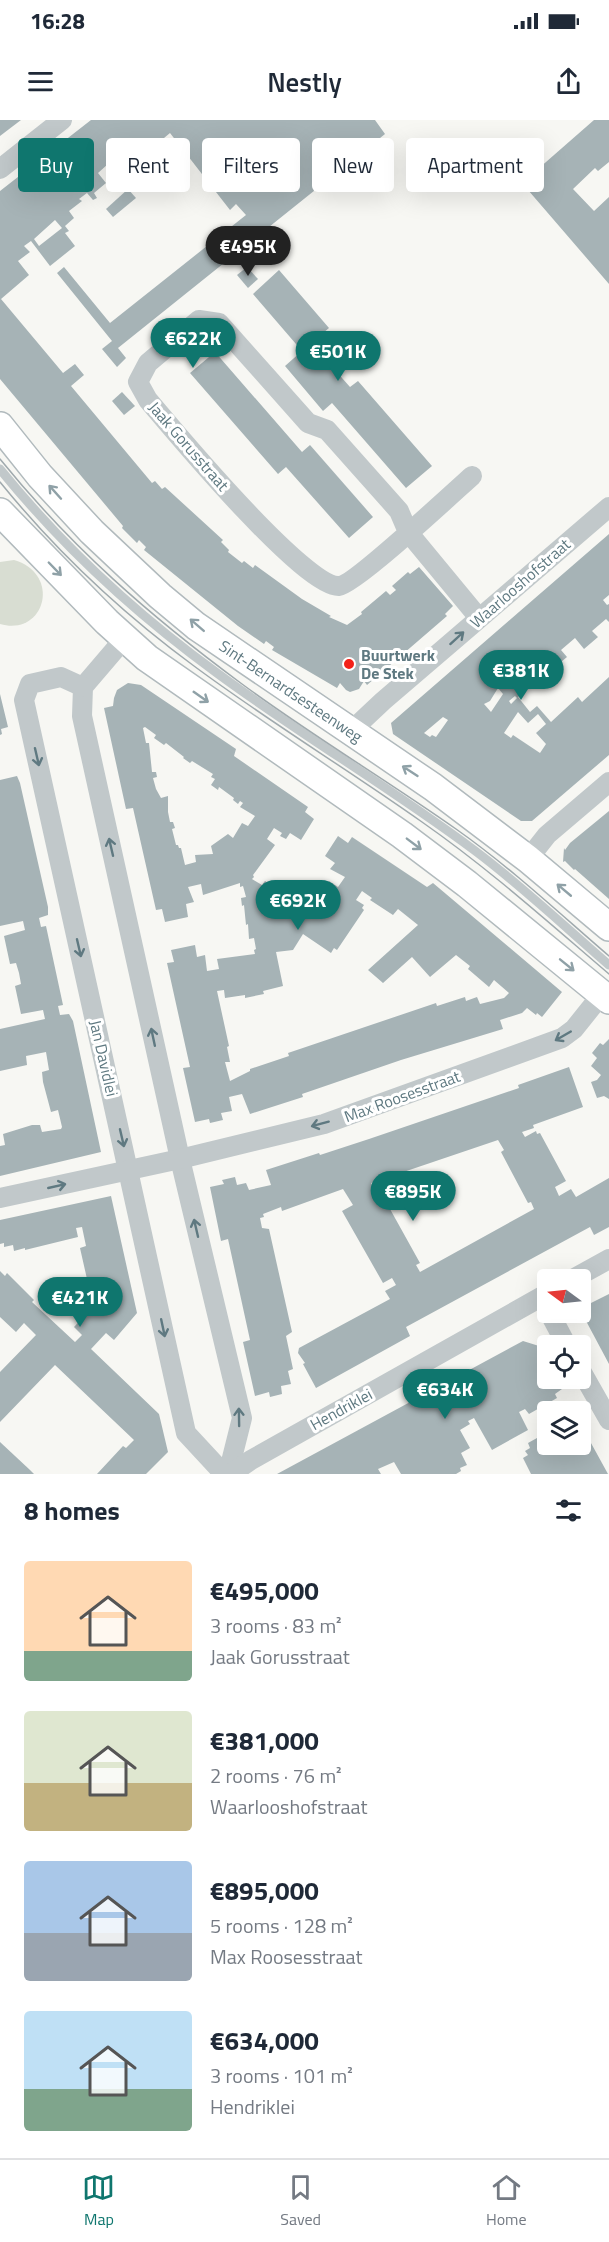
<!DOCTYPE html>
<html lang="en">
<head>
<meta charset="utf-8">
<style>
	body { margin:0; font-family:"Titillium Web",sans-serif; background:#f2f2f3; color:#1f2937; height:100vh; display:flex; flex-direction:column; font-size:22px; white-space:nowrap }
	* { box-sizing:border-box; margin:0 }
	p { font-size:20px; color:#747a83 }
	.icon { flex:none; width:33px; height:33px; fill:none; stroke:currentColor; stroke-width:2; stroke-linecap:round; stroke-linejoin:round }
	.map { position:relative; height:1354px; overflow:hidden }
	.sheet { display:flex; flex-direction:column; background:#fff; flex:1 }
	.sheet>* { flex:none }
	.hud { position:absolute; left:18px; top:18px; width:573px; height:54px; display:flex; gap:12px }
	.needle { width:39px; rotate:285deg }
	.fabs { position:absolute; left:537px; top:1149px; display:grid; gap:12px }
	.fabs a { display:grid; place-items:center; width:54px; height:54px; border-radius:6px; background:#fff; box-shadow:0 6px 24px #0002; font-size:30px }
	.price { position:absolute; translate:-50% -51px; padding:0 14px; border-radius:21px; background:#0f766e; color:#fff; font-size:20px; line-height:39px; filter:drop-shadow(0 2px 3px #0008) }
	.price::after { content:''; position:absolute; left:50%; top:36px; width:18px; height:14px; margin-left:-9px; background:inherit; clip-path:polygon(0 0,100% 0,50% 100%) }
	.price.current { background:#222; color:#fff }
	ul { padding:0; list-style:none }
	li { display:flex; align-items:center; gap:18px; height:150px; padding:0 24px }
	li span { display:grid; place-items:center; flex:none; width:168px; height:120px; border-radius:6px; color:#555 }
	li>.icon { margin-inline-start:auto }
	span .icon { width:72px; height:72px; fill:#fffc; stroke-width:1 }
	li b { font-size:26px }
	h2 { display:flex; justify-content:space-between; align-items:center; height:72px; padding:0 24px; font-size:26px }
	.pill { padding:0 21px; border-radius:6px; background:#fff; box-shadow:0 6px 24px #0002; font-size:21px; line-height:54px }
	.pill.current { background:#0f766e; color:#fff }
	.status { display:flex; justify-content:space-between; align-items:center; height:42px; padding:0 30px; background:#fff; direction:ltr }
	.status svg { height:16px; fill:currentColor }
	header { display:flex; justify-content:space-between; align-items:center; height:78px; padding:0 24px; background:#fff; font-size:27px; font-weight:600 }
	.tab-bar { display:flex; justify-content:space-around; align-items:center; height:84px; border-top:2px solid #e0e1e3; background:#fff; font-size:16px; color:#747a83 }
	.tab-bar a { display:grid; justify-items:center; gap:3px }
	.tab-bar .current { color:#0f766e }
	.map>svg:first-child { display:block }
	.grass { fill:#d8ddd2 }
	.building { fill:#a6b3b6; fill-rule:evenodd }
	.lines { fill:none; stroke-linecap:round; stroke-linejoin:round }
	.secondary-casing { stroke:#b1babd; stroke-width:30 }
	.lane { stroke:#c1c8ca; stroke-width:9 }
	.street { stroke:#c1c8ca; stroke-width:20 }
	.secondary { stroke:#fff; stroke-width:27 }
	.tram { stroke:#a0aaae; stroke-width:1.5 }
	.oneway { stroke:#8fa1a7 }
	.oneway2 { stroke:#5f7981 }
	.poi-dot { fill:#f32118; stroke:#fff; stroke-width:2 }
	.labels { text-anchor:middle; dominant-baseline:central; stroke-width:6; stroke-linejoin:round; paint-order:stroke }
	.street-label { font-size:16px; fill:#5f7981; stroke:#fff }
	.poi-label { font-size:16px; font-weight:bold; fill:#5f7981; stroke:#fff; text-anchor:start }
</style>
</head>
<body>
<div class="status"><b>16:28</b><svg viewBox="0 0 49 12"><path d="M0 12V9h3v3zM5 12V6h3v6zM10 12V3h3v9zM15 12V0h3v12zM26 1h20v11H26zM47 4h2v5h-2z"/></svg></div>
<header><svg class="icon" aria-label="menu" viewBox="0 0 24 24"><path d="M4 6h16M4 12h16M4 18h16"/></svg>Nestly<svg class="icon" aria-label="share" viewBox="0 0 24 24"><path d="M12 15V3M7 8l5-5 5 5M5 13v7h14v-7"/></svg></header>
<div class="map">
<svg width="609" height="1354" viewBox="0 0 609 1354">
	<rect width="100%" height="100%" fill="#f7f7f3"/>
	<path class="grass" d="M14,440C62,454 45,517 0,504V442Z"/>
	<g class="building">
		<polygon points="0,0 21,0 0,16"/>
		<path d="M91,0H375L385,14L118,228L126,238L117,247L102,229L112,221L57,153L64,147L110,203L246,95L236,84L230,90L170,13L152,28L153,30L139,43L135,38L127,44L133,53L122,61L108,44L98,53L106,63L94,73L97,78L93,80L87,73L79,79L82,81L69,91L74,98L65,106L69,111L65,113L75,126L50,146L31,121L24,126L30,132L18,141L29,155L1,179L63,253L75,244L84,255L71,266L152,363L155,361L162,369L165,367L223,420L221,422L229,430L228,432L242,443L244,441L253,448L255,445L302,479L331,496L329,497L347,505L362,494L361,492L386,471L390,475L396,470L392,466L408,452L410,454L419,447L453,486L445,494L447,496L367,565L364,561L359,569L350,572L346,570L340,563L337,568L272,530L274,527L266,521L264,524L238,506L144,430L146,427L139,420L137,423L122,408L123,406L0,259V71ZM55,100L62,108L39,126L34,119Z"/>
		<polygon points="594,0 609,0 609,42 598,51 595,48 573,69 594,91 609,77 609,164 522,63"/>
		<polygon points="161,40 170,51 147,70 139,61"/>
		<polygon points="128,69 136,78 113,97 106,89"/>
		<polygon points="247,147 258,159 248,168 237,155"/>
		<polygon points="279,150 329,208 311,223 350,267 358,261 432,346 406,368 332,283 323,291 285,246 302,231 253,174"/>
		<polygon points="215,232 302,332 310,325 373,397 349,418 286,347 278,354 190,253"/>
		<polygon points="122,272 135,286 124,295 112,281"/>
		<path d="M609,414V475L603,480L607,485L609,484V502L606,499L592,511L598,517L584,529L575,518L561,530L567,537L539,560L538,558L517,578L515,576L509,581L511,584L518,577L530,592L537,586L551,602L578,577L582,582L609,557V635L532,701H521L393,614L391,603ZM498,568L503,574L491,592L484,584L490,581ZM518,592L528,603L538,594L546,604L536,613L546,624L540,633L513,615L511,618L504,613ZM443,597L448,600L436,617L432,615L430,617L424,613Z"/>
		<path d="M128,563L141,565L236,629L234,636L308,687L305,692L314,699L301,720L290,713L286,719L280,716L282,713L274,708L267,719L275,725L253,755L254,757L252,759L262,765L265,761L271,765L269,767L298,784L296,788L306,795L309,794L329,761L338,767L345,757L330,749L335,743L325,736L338,716L348,723L352,717L427,767L433,763L562,872L542,897L537,893L536,895L527,888L522,893L500,900L503,909L401,940L302,974L303,977L250,994L242,974L229,977L232,991L221,993L223,1000L210,1003L209,999L195,1002L183,948L190,947L167,843L174,842L171,830L195,825L197,837L205,835L207,851L219,849L217,839L255,834L254,830L256,829L254,818L249,819L248,804L246,805L244,785L242,786L241,778L246,777L243,766L240,767V763L203,775L201,764L188,767L194,782L186,784L188,797L165,802L162,789L156,790L133,688L126,689L104,588L113,586L114,578L117,570ZM145,607L156,615L154,618L164,625L166,623L184,637L183,638L190,643L192,641L213,654L211,657L215,659L211,665L218,670L219,667L234,678L233,680L238,684L240,681L243,683L240,687L255,696L248,706L242,703L233,718L228,714L211,726L213,734L195,735L196,742L185,745L181,728H179L178,725H176L172,709L175,708L173,702H170L168,692V676L161,678L156,669L153,658L157,657L156,652H152L149,623H146L143,608ZM362,771L372,778L370,780L393,795L398,789L418,805L368,850L383,863L412,837L430,857L456,835L470,846L468,849L489,867L494,860L509,873L504,878L480,884L477,877L466,881L465,877L437,886L436,883L288,933L289,936L250,949V951L230,961L225,942H230L227,927L229,926L217,871L224,870L225,878L245,875V878L264,874L263,871L283,866L276,832L293,830L303,814L331,833L334,828L337,830L364,790L362,788L364,785L356,780Z"/>
		<polygon points="0,574 8,607 1,609 2,614 0,615"/>
		<polygon points="17,656 20,663 48,787 48,795 39,798 41,807 46,806 63,885 58,886 60,895 69,894 73,901 101,1032 0,1056 0,1026 5,1025 3,1014 32,1005 40,1005 42,1012 61,1009 62,1007 58,990 51,992 43,962 42,952 49,950 46,932 26,936 27,945 0,951 0,909 45,899 43,890 21,894 15,866 21,864 19,853 16,843 10,844 4,816 25,810 23,801 0,806 0,660"/>
		<polygon points="609,691 609,779 575,749 574,750 565,741 563,742 564,728 565,730 570,723"/>
		<polygon points="609,919 609,979 604,976 597,978 591,962 597,960 601,955 591,946 597,938 592,933 600,923 603,925"/>
		<path d="M569,947L583,987L533,1005L534,1008L522,1012L525,1017L536,1011L537,1014L540,1013L566,1061L555,1067L559,1076L571,1069L576,1077L609,1058V1107L594,1115L590,1107L406,1207L410,1216L316,1268L303,1244L305,1243L298,1233L299,1228L390,1179L385,1171L396,1165L392,1158L383,1163L342,1091L353,1085L343,1069L282,1091L281,1087L263,1094L264,1097L260,1098L262,1108L269,1109L292,1212L286,1216L293,1249L288,1251L291,1264L281,1266L282,1274L270,1277L269,1272L255,1276L243,1222L250,1220L228,1119L221,1121L210,1067L224,1064L222,1060L235,1057L237,1065L246,1063L249,1070L271,1065L266,1050L319,1033L320,1035L369,1019L519,968L518,965ZM498,1020L504,1030L501,1032L528,1083L531,1082L534,1089L420,1152L416,1145L420,1143L380,1071L376,1073L371,1063Z"/>
		<polygon points="111,1076 137,1193 114,1220 106,1213 91,1229 159,1294 168,1332 146,1354 97,1354 123,1326 126,1328 134,1320 55,1245 0,1302 0,1252 36,1215 24,1203 16,1212 0,1197 0,1151 5,1156 7,1153 34,1180 32,1182 75,1222 82,1215 74,1207 87,1193 89,1195 93,1191 101,1189 93,1157 87,1159 80,1128 86,1126 82,1107 76,1108 78,1117 25,1130 25,1128 14,1131 13,1125 4,1127 4,1123 0,1124 0,1100"/>
		<polygon points="609,1174 609,1244 585,1199 589,1184"/>
		<polygon points="523,1221 539,1226 548,1243 548,1258 556,1258 562,1269 555,1274 557,1278 529,1294 525,1289 519,1292 528,1310 492,1330 474,1298 468,1301 470,1304 460,1310 470,1328 461,1333 467,1345 460,1348 461,1351 456,1354 401,1354 394,1342 378,1349 381,1354 277,1354"/>
		<polygon points="580,1303 608,1354 531,1354 523,1338 528,1335 525,1331 530,1328 528,1323 537,1318 540,1323 548,1319 548,1324 580,1324"/>
		<polygon points="0,1322 30,1350 34,1354 0,1354"/>
	</g>
	<g class="lines">
		<defs>
			<g id="secondary">
				<polyline points="0,306 40,356 92,412 160,476 196,506 433,667 528,739 609,807"/>
				<polyline points="0,392 107,502 147,538 402,715 467,764 609,880"/>
			</g>
		</defs>
		<use href="#secondary" class="secondary-casing"/>
		<path class="lane" d="M0,349C63,427 136,494 217,553C301,615 391,668 474,730C521,765 565,807 609,845"/>
		<g class="street">
			<polyline points="0,49 62,0"/>
			<path d="M472,356C454,372 354,465 339,466C305,468 175,312 148,280L138,262L148,243L199,200L219,203L308,303L327,310L399,391L408,412L479,498"/>
			<polyline points="124,519 83,567 82,596 180,1039 242,1298 228,1354"/>
			<polyline points="83,567 61,557 30,564 24,580 186,1313 224,1354"/>
			<polyline points="350,612 383,581 609,387"/>
			<polyline points="528,739 547,715 609,662"/>
			<polyline points="0,1078 180,1039 324,1004 562,918 574,909 602,874"/>
			<polyline points="571,1160 609,1139"/>
			<polyline points="549,1192 567,1226"/>
			<polyline points="580,1249 609,1300"/>
			<polyline points="231,1354 251,1340 548,1173"/>
		</g>
		<use href="#secondary" class="secondary"/>
		<g class="tram">
			<path d="M0,339C72,428 150,496 242,564C311,615 385,659 456,709C510,747 559,793 609,836"/>
			<path d="M0,362C56,431 122,493 194,546C268,601 347,649 422,702C488,748 548,802 609,854"/>
		</g>
	</g>
	<defs><path id="oneway-shaft" d="M-6 0H5M1.5-3L5.5 0L1.5 3" fill="none" stroke-width="1.6" stroke-linecap="round" stroke-linejoin="round" transform="scale(1.5)"/></defs>
	<g class="oneway">
		<use href="#oneway-shaft" transform="translate(55 372) rotate(-132)"/>
		<use href="#oneway-shaft" transform="translate(55 449) rotate(46)"/>
		<use href="#oneway-shaft" transform="translate(197 505) rotate(-139)"/>
		<use href="#oneway-shaft" transform="translate(201 577) rotate(35)"/>
		<use href="#oneway-shaft" transform="translate(410 651) rotate(-147)"/>
		<use href="#oneway-shaft" transform="translate(414 724) rotate(37)"/>
		<use href="#oneway-shaft" transform="translate(564 770) rotate(-140)"/>
		<use href="#oneway-shaft" transform="translate(567 845) rotate(39)"/>
	</g>
	<g class="oneway2">
		<use href="#oneway-shaft" transform="translate(457 518) rotate(-42)"/>
		<use href="#oneway-shaft" transform="translate(37 637) rotate(77)"/>
		<use href="#oneway-shaft" transform="translate(111 727) rotate(-103)"/>
		<use href="#oneway-shaft" transform="translate(79 828) rotate(77)"/>
		<use href="#oneway-shaft" transform="translate(563 916) rotate(150)"/>
		<use href="#oneway-shaft" transform="translate(153 917) rotate(-102)"/>
		<use href="#oneway-shaft" transform="translate(320 1004) rotate(165)"/>
		<use href="#oneway-shaft" transform="translate(122 1018) rotate(77)"/>
		<use href="#oneway-shaft" transform="translate(57 1066) rotate(-13)"/>
		<use href="#oneway-shaft" transform="translate(196 1108) rotate(-103)"/>
		<use href="#oneway-shaft" transform="translate(163 1208) rotate(78)"/>
		<use href="#oneway-shaft" transform="translate(239 1297) rotate(-91)"/>
	</g>
	<circle class="poi-dot" cx="349" cy="544" r="6"/>
	<g class="labels">
		<g class="street-label">
			<text transform="translate(189 326) rotate(49)">Jaak Gorusstraat</text>
			<text transform="translate(520 463) rotate(-41)">Waarlooshofstraat</text>
			<text transform="translate(291 571) rotate(34)">Sint-Bernardsesteenweg</text>
			<text transform="translate(104 938) rotate(77)">Jan Davidlei</text>
			<text transform="translate(402 976) rotate(-20)">Max Roosesstraat</text>
			<text transform="translate(341 1289) rotate(-29)">Hendriklei</text>
		</g>
		<g class="poi-label">
			<text x="361" y="535">Buurtwerk<tspan x="361" dy="18">De Stek</tspan></text>
		</g>
	</g>
</svg>
<div class="fabs">
<a><svg class="needle" viewBox="-14 -14 28 28"><path d="M0-13l5 13h-10z" fill="#e53935"/><path d="M0 13l5-13h-10z" fill="#747a83"/></svg></a>
<a><svg class="icon" aria-label="locate" viewBox="0 0 24 24"><circle cx="12" cy="12" r="6"/><path d="M12 2v4M12 18v4M2 12h4M18 12h4"/></svg></a>
<a><svg class="icon" aria-label="layers" viewBox="0 0 24 24"><path d="M12 4l9 5-9 5-9-5zM3 14l9 5 9-5"/></svg></a>
</div>
<b class="price current" style="left:248px;top:157px">€495K</b>
<b class="price" style="left:193px;top:249px">€622K</b>
<b class="price" style="left:338px;top:262px">€501K</b>
<b class="price" style="left:521px;top:581px">€381K</b>
<b class="price" style="left:298px;top:811px">€692K</b>
<b class="price" style="left:413px;top:1102px">€895K</b>
<b class="price" style="left:80px;top:1208px">€421K</b>
<b class="price" style="left:445px;top:1300px">€634K</b>
<div class="hud">
<a class="pill current">Buy</a>
<a class="pill">Rent</a>
<a class="pill">Filters</a>
<a class="pill">New</a>
<a class="pill">Apartment</a>
</div>
</div>
<section class="sheet">
<h2>8 homes<svg class="icon" aria-label="filters" viewBox="0 0 24 24"><path d="M4 7h16M4 17h16"/><circle cx="9" cy="7" r="2"/><circle cx="15" cy="17" r="2"/></svg></h2>
<ul>
<li><span style="background:linear-gradient(#ffd9b3 75%,#7fa58c 0)"><svg class="icon" aria-label="home" viewBox="0 0 24 24"><path d="M3 11l9-7 9 7M6 9v11h12V9"/></svg></span><div><b>€495,000</b><p>3 rooms · 83 m²</p><p>Jaak Gorusstraat</p></div></li>
<li><span style="background:linear-gradient(#dfe7d0 60%,#c2b280 0)"><svg class="icon" aria-label="home" viewBox="0 0 24 24"><path d="M3 11l9-7 9 7M6 9v11h12V9"/></svg></span><div><b>€381,000</b><p>2 rooms · 76 m²</p><p>Waarlooshofstraat</p></div></li>
<li><span style="background:linear-gradient(#a9c7e8 60%,#9aa5b1 0)"><svg class="icon" aria-label="home" viewBox="0 0 24 24"><path d="M3 11l9-7 9 7M6 9v11h12V9"/></svg></span><div><b>€895,000</b><p>5 rooms · 128 m²</p><p>Max Roosesstraat</p></div></li>
<li><span style="background:linear-gradient(#bfe0f5 65%,#7fa58c 0)"><svg class="icon" aria-label="home" viewBox="0 0 24 24"><path d="M3 11l9-7 9 7M6 9v11h12V9"/></svg></span><div><b>€634,000</b><p>3 rooms · 101 m²</p><p>Hendriklei</p></div></li>
</ul>
</section>
<nav class="tab-bar">
<a class="current"><svg class="icon" aria-label="map" viewBox="0 0 24 24"><path d="M3 6l6-2 6 2 6-2v14l-6 2-6-2-6 2zM9 4v14M15 6v14"/></svg>Map</a>
<a><svg class="icon" aria-label="saved" viewBox="0 0 24 24"><path d="M7 4h10v16l-5-4-5 4z"/></svg>Saved</a>
<a><svg class="icon" aria-label="home" viewBox="0 0 24 24"><path d="M3 11l9-7 9 7M6 9v11h12V9"/></svg>Home</a>
</nav>
</body>
</html>
